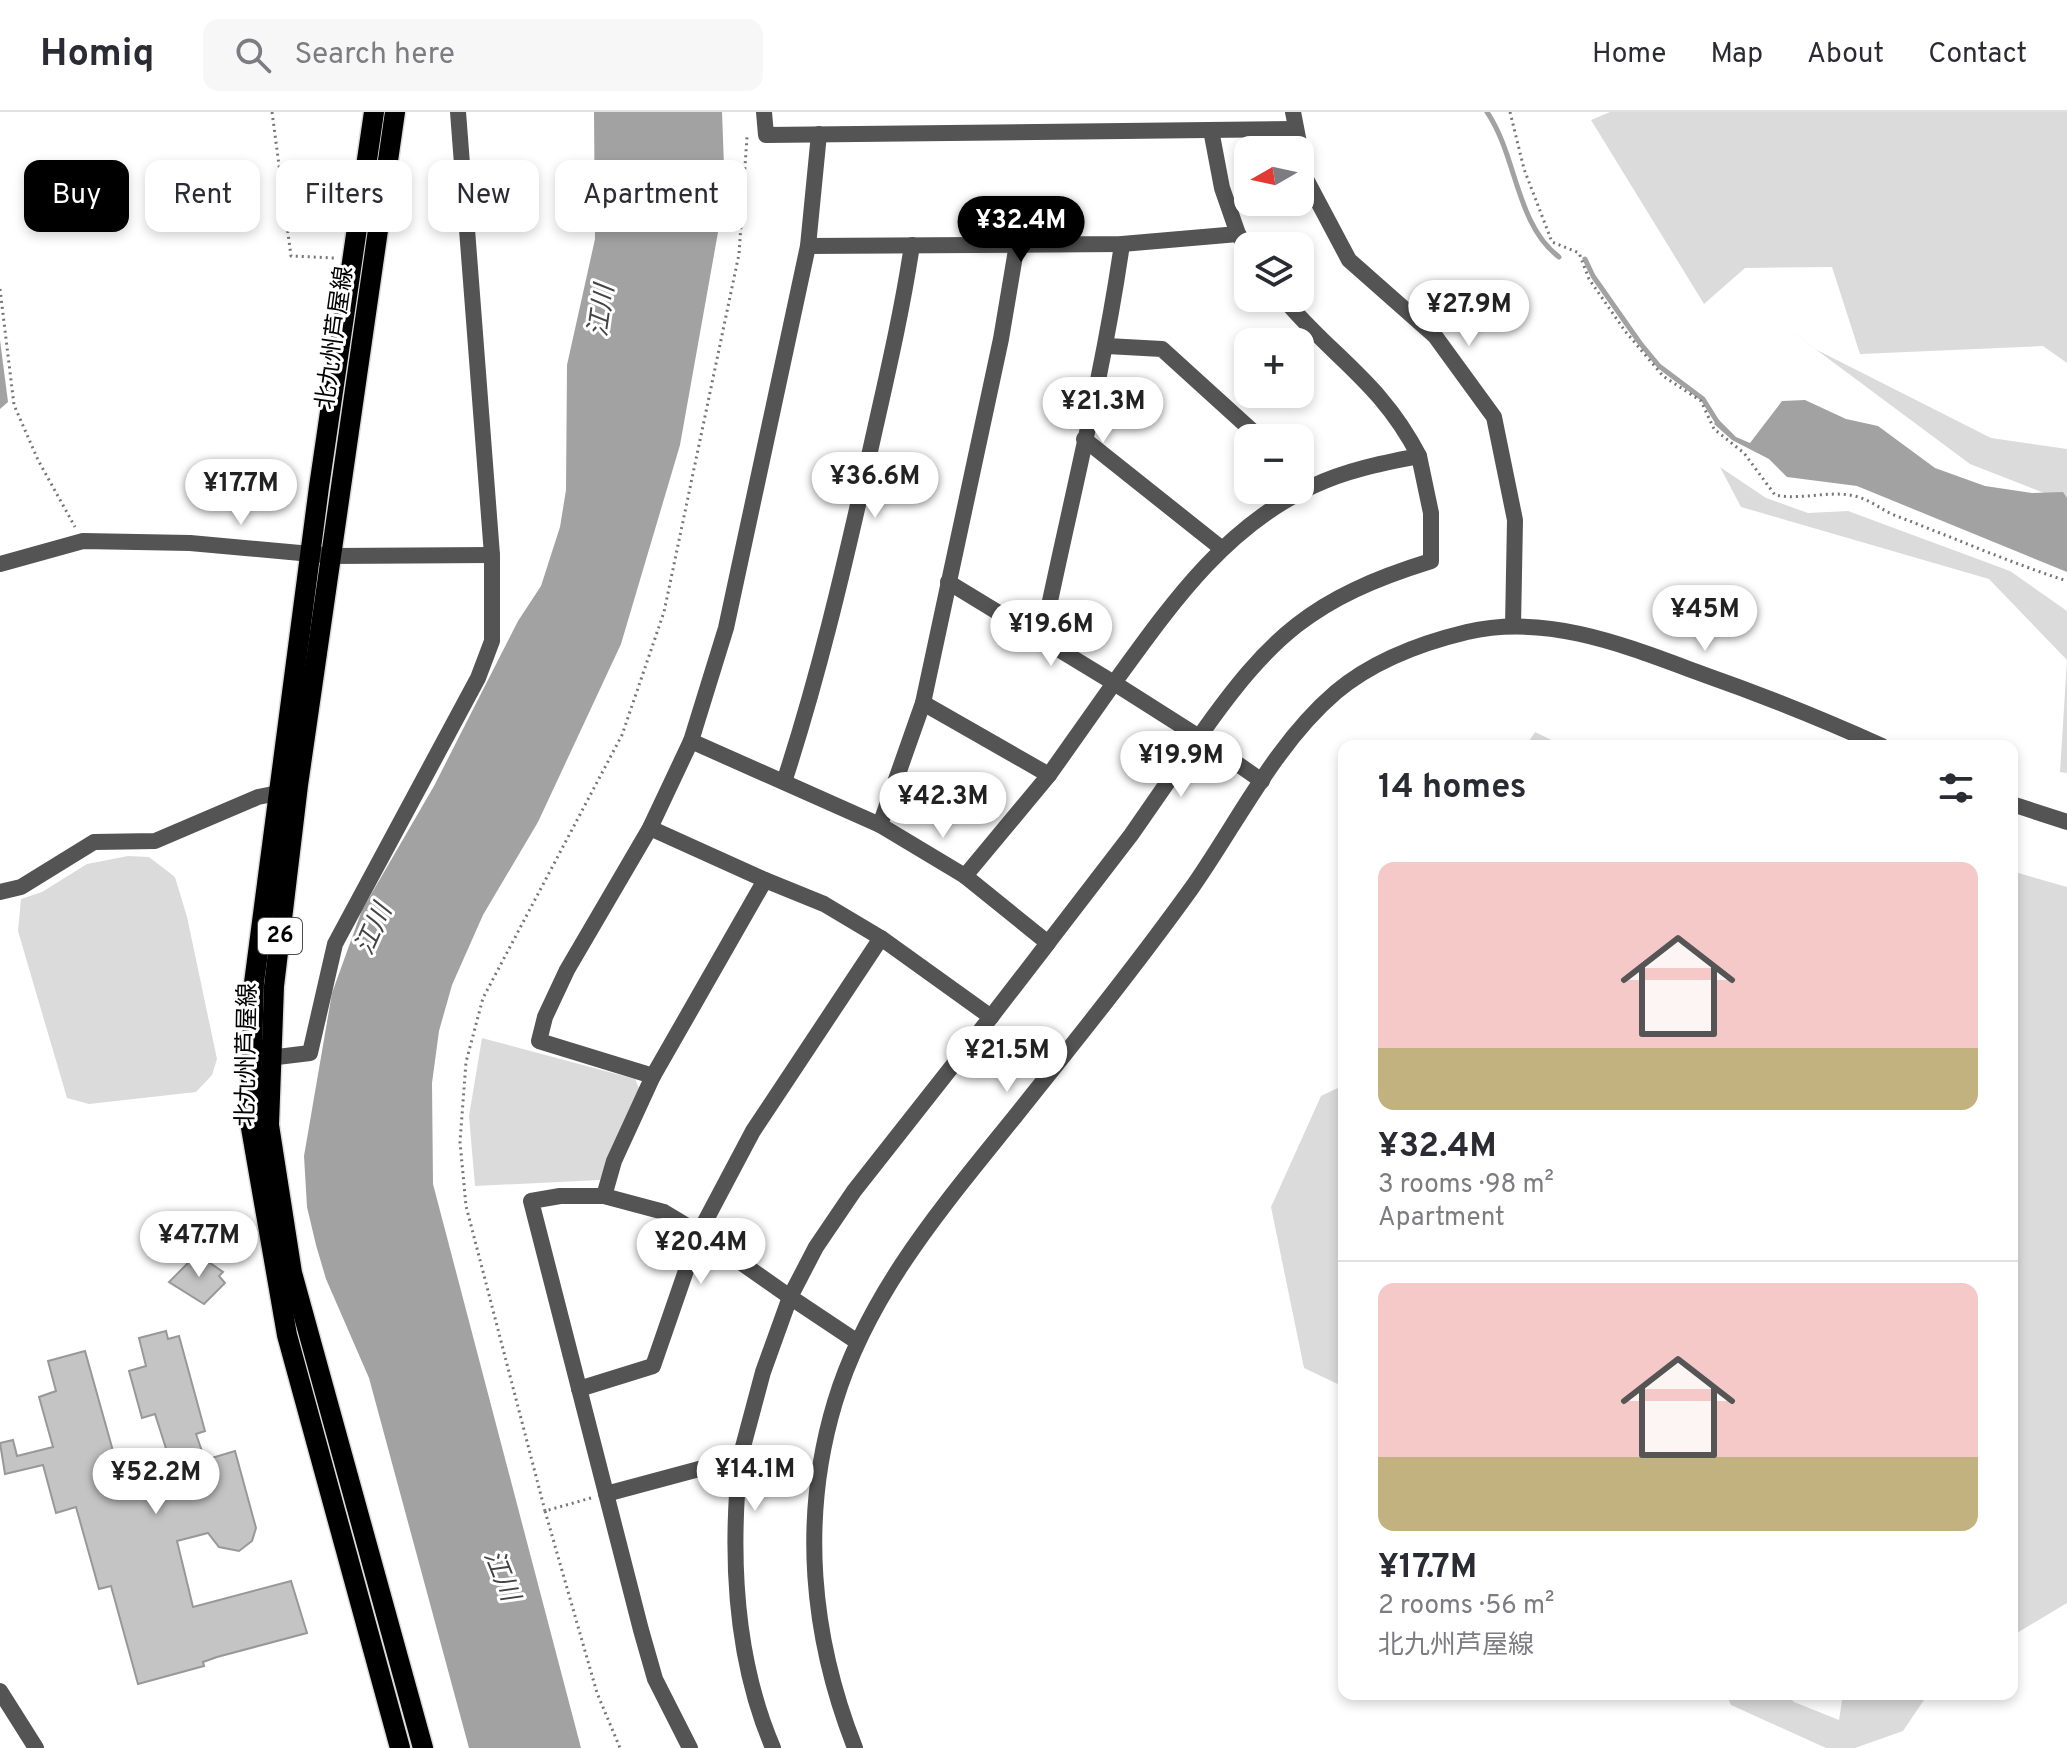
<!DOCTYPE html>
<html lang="en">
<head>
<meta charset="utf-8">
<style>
	body { margin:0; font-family:Overpass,"Noto Sans JP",sans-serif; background:#f7f7f7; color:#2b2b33; height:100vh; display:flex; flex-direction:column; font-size:30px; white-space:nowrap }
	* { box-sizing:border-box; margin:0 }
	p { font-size:26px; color:#7c7c81 }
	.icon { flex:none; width:44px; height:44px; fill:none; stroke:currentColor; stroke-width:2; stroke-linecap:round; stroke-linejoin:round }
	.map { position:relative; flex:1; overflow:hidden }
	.details { position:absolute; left:1338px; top:628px; width:680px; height:960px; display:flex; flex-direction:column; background:#fff; border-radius:16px; box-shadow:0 4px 12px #0003 }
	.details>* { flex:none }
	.banner { position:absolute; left:24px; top:48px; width:760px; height:72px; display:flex; gap:16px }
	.needle { width:52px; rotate:261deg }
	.buttons { position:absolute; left:1234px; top:24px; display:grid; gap:16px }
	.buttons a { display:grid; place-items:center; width:80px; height:80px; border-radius:16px; background:#fff; box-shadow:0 4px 12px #0003; font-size:40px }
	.price { position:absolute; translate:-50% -68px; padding:0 18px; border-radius:28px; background:#fff; color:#222; font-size:26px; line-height:52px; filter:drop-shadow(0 2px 4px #0008) }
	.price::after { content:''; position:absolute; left:50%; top:48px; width:24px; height:18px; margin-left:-12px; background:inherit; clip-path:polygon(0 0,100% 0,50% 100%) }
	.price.on { background:#000; color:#fff }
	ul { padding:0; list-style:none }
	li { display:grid; align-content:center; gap:16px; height:424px; padding:0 40px }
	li+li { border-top:2px solid #e1e1e2 }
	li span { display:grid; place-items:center; height:248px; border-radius:16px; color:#555 }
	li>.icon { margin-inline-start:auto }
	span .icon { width:144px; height:144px; fill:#fffc; stroke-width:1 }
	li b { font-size:34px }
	h2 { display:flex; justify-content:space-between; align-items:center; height:96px; padding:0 40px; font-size:34px }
	.pill { padding:0 28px; border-radius:16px; background:#fff; box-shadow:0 4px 12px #0003; font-size:28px; line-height:72px }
	.pill.on { background:#000; color:#fff }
	header { display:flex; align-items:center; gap:48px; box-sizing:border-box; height:112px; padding:0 40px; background:#fff; border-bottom:2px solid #e1e1e2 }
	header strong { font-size:38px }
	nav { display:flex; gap:44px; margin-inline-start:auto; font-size:28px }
	.search { width:560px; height:72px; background:#f7f7f7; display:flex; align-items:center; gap:20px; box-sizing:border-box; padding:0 28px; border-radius:16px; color:#7c7c81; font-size:30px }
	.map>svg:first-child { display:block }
	.green { fill:#dbdbdb }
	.water { fill:#a2a2a2 }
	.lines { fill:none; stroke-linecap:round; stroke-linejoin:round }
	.stream { stroke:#a2a2a2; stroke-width:5 }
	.building { fill:#c4c4c4; stroke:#989898; stroke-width:2 }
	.primary-casing { stroke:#dbdbdb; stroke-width:23 }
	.path { stroke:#767676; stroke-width:3; stroke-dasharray:2 4; stroke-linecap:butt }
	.minor { stroke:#545454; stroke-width:16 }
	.tertiary { stroke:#545454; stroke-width:16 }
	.primary { stroke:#000; stroke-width:20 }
	.labels { text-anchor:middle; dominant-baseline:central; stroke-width:6; stroke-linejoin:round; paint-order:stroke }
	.shield { fill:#fff; stroke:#4c4c4c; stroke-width:2 }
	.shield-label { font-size:22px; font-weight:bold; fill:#000 }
	.street-label { font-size:24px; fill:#000; stroke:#fff }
	.water-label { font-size:26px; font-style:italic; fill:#434343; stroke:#fff }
</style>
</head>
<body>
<header>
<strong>Homiq</strong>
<div class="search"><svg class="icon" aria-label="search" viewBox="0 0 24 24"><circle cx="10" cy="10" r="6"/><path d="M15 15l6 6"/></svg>Search here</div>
<nav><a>Home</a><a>Map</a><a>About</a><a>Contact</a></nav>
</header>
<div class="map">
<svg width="2067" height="1636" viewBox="0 0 2067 1636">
	<rect width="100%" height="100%" fill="#fff"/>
	<g class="green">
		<polygon points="1610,0 2067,0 2067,251 2043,234 1860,242 1832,155 1745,156 1704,192 1591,8"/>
		<polygon points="1752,190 1817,238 1991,326 2067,337 2067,390 1970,352"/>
		<polygon points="1720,355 1766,386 1808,401 1848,399 2010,459 2067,499 2067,661 2060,660 2067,548 1989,467 1741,395"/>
		<polygon points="1535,620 1564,634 1526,634"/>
		<polygon points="128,744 149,745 175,765 187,805 217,947 212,963 196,980 89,992 67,986 18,819 21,787 42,780 87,752"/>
		<polygon points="2015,760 2067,775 2067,1491 2012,1524 2012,1224 2018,1215 2012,1206 2012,768"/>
		<polygon points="482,926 635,967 639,976 600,1068 475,1074 469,1004"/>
		<polygon points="1344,973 1344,1275 1304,1256 1271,1095 1321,984"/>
		<polygon points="1726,1582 1786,1582 1794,1590 1839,1608 1843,1582 1928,1582 1903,1619 1855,1636 1826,1636 1731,1593"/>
	</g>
	<g class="water">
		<polygon points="594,0 722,0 725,81 680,333 621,532 538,710 483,803 452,873 439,919 432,971 433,1072 581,1636 469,1636 369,1266 326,1167 316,1133 307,1095 304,1044 332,881 362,798 434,674 518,509 541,474 560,415 566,378 567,253 595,127"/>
		<polygon points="0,228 8,290 0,297"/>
		<polygon points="1805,288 1846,307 1878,314 1935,356 1985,374 2032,381 2063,380 2067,386 2067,460 1857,374 1787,365 1769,347 1732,328 1714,312 1718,307 1736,325 1750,331 1782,289"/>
	</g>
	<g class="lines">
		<g class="stream">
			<path d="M1487,0C1517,44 1516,113 1559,145"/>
			<polyline points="1585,147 1593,164 1640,231 1659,254 1703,287 1718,311"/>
		</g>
	</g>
	<g class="building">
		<polygon points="197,1142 223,1160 219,1164 225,1171 204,1192 169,1170"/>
		<polygon points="166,1219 168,1227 179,1224 205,1319 196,1322 205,1348 235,1339 256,1416 252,1429 239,1439 219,1435 208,1421 177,1429 193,1495 291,1469 307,1521 217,1545 203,1550 204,1554 138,1572 111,1474 99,1477 76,1395 56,1401 43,1353 5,1362 0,1331 13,1328 17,1344 53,1335 39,1285 56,1279 48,1249 85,1239 120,1364 170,1349 155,1302 142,1306 129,1259 146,1254 139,1226"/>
	</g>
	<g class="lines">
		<defs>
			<g id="primary">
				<polyline points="374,0 319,375 254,871 250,1010 287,1223 400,1636"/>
				<polyline points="395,0 298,673 274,874 269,1013 292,1161 423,1636"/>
			</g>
		</defs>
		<use href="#primary" class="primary-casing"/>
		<g class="path">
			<polyline points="272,0 291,144 334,146"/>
			<path d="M1510,0L1524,57L1552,130L1579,141L1589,167L1625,219L1663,264L1701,289L1714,317L1744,341L1775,383C1803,389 1834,376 1861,386C1873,390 1882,398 1894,403C1952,425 2008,450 2067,469"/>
			<polyline points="0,177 14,293 38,348 75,415"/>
			<polyline points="591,1386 545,1399 597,1581 620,1636"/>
			<polyline points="545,1399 466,1094 460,1030 466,950 483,886 622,623 664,500 739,142 747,25"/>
		</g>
		<g class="minor">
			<polyline points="764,0 766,23 1296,17"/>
			<polyline points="819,22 808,134 1122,132 1238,122 1222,76 1211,18"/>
			<polyline points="1238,122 1248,137"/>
			<path d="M1283,186C1332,245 1381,270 1419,344"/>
			<polyline points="1107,234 1162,237 1260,326"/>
			<polyline points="1084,327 1221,436"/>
			<polyline points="948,470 1114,571 1049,663"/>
			<path d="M1042,527C1069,395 1103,265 1122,132"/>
			<polyline points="923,591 1049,663 965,764"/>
			<polyline points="691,629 880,713 965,764 1048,831 991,905"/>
			<path d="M784,670C818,566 843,460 867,353C883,280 901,207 912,133"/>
			<polyline points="880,713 923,591 1001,227 1017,132"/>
			<polyline points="650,716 765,768"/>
			<polyline points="0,780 21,775 94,730 155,729 258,685 278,681"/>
			<path d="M1048,831L1131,723L1199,625L1114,571C1170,494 1224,415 1313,374C1346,358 1383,351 1419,344L1431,401V449C1312,486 1270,524 1199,625L1262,669"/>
			<polyline points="653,964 765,768 824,792 881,826 753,1019 699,1121 790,1185 763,1260 740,1346"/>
			<polyline points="856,1229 790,1185 816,1135 854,1079 991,905 881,826"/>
			<polyline points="579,1277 653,1254 699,1121 664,1100 604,1084"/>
			<path d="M606,1382L740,1346C730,1443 734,1545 773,1636"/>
			<polyline points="0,1579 36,1636"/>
			<polyline points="690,1636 655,1567 641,1518 531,1089 560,1084 604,1084 614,1049 653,964 539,929 545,905 567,858 650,716 691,629 726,516 808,134"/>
		</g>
		<g class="tertiary">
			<polyline points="1293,0 1306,67 1349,148 1435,224 1494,305 1515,408 1513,514"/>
			<polyline points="0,452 83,429 190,431 333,444 492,443"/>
			<polyline points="2012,692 2067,710"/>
			<polyline points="269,946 310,941 335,832 478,566 492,529 492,443 458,0"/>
			<path d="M855,1636C811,1524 800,1406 835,1290C868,1181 943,1094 1013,1007C1073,932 1134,856 1191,777C1237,712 1274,633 1336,580C1373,549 1421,531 1467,520C1549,501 1629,535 1705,563C1765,584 1824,608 1882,634"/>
		</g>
		<use href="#primary" class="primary"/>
	</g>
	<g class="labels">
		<rect class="shield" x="258" y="806" width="44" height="36" rx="6"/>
		<g class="shield-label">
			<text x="280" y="824">26</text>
		</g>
		<g class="street-label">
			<text transform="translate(336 226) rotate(-82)">北九州芦屋線</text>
			<text transform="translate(248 943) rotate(-89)">北九州芦屋線</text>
		</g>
		<g class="water-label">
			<text transform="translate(603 199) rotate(-82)">江川</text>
			<text transform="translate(375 818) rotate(-66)">江川</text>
			<text transform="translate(500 1464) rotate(68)">江川</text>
		</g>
	</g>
</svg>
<div class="buttons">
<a><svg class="needle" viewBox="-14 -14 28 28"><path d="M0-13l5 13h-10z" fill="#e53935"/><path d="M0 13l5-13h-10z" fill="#7c7c81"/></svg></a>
<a><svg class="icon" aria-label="layers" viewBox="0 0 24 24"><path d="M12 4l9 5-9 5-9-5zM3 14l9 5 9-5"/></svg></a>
<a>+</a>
<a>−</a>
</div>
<b class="price on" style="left:1021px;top:152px">¥32.4M</b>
<b class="price" style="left:1469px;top:236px">¥27.9M</b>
<b class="price" style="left:1103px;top:333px">¥21.3M</b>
<b class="price" style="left:875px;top:408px">¥36.6M</b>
<b class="price" style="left:241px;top:415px">¥17.7M</b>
<b class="price" style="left:1705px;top:541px">¥45M</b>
<b class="price" style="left:1051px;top:556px">¥19.6M</b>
<b class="price" style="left:1181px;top:687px">¥19.9M</b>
<b class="price" style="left:943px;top:728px">¥42.3M</b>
<b class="price" style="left:1007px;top:982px">¥21.5M</b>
<b class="price" style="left:199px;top:1167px">¥47.7M</b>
<b class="price" style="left:701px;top:1174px">¥20.4M</b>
<b class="price" style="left:755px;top:1401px">¥14.1M</b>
<b class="price" style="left:156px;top:1404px">¥52.2M</b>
<div class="banner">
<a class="pill on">Buy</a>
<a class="pill">Rent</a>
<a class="pill">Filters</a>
<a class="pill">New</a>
<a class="pill">Apartment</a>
</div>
<section class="details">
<h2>14 homes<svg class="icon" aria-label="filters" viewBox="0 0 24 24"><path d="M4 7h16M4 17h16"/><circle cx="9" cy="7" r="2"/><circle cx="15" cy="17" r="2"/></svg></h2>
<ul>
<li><span style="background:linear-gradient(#f6c9c9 75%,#c2b280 0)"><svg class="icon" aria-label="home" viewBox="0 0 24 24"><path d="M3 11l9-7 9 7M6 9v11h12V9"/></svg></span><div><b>¥32.4M</b><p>3 rooms · 98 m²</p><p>Apartment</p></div></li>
<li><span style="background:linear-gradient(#f6c9c9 70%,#c2b280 0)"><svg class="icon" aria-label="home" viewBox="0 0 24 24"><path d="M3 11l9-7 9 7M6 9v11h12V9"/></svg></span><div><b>¥17.7M</b><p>2 rooms · 56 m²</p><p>北九州芦屋線</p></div></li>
</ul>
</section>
</div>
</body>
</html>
